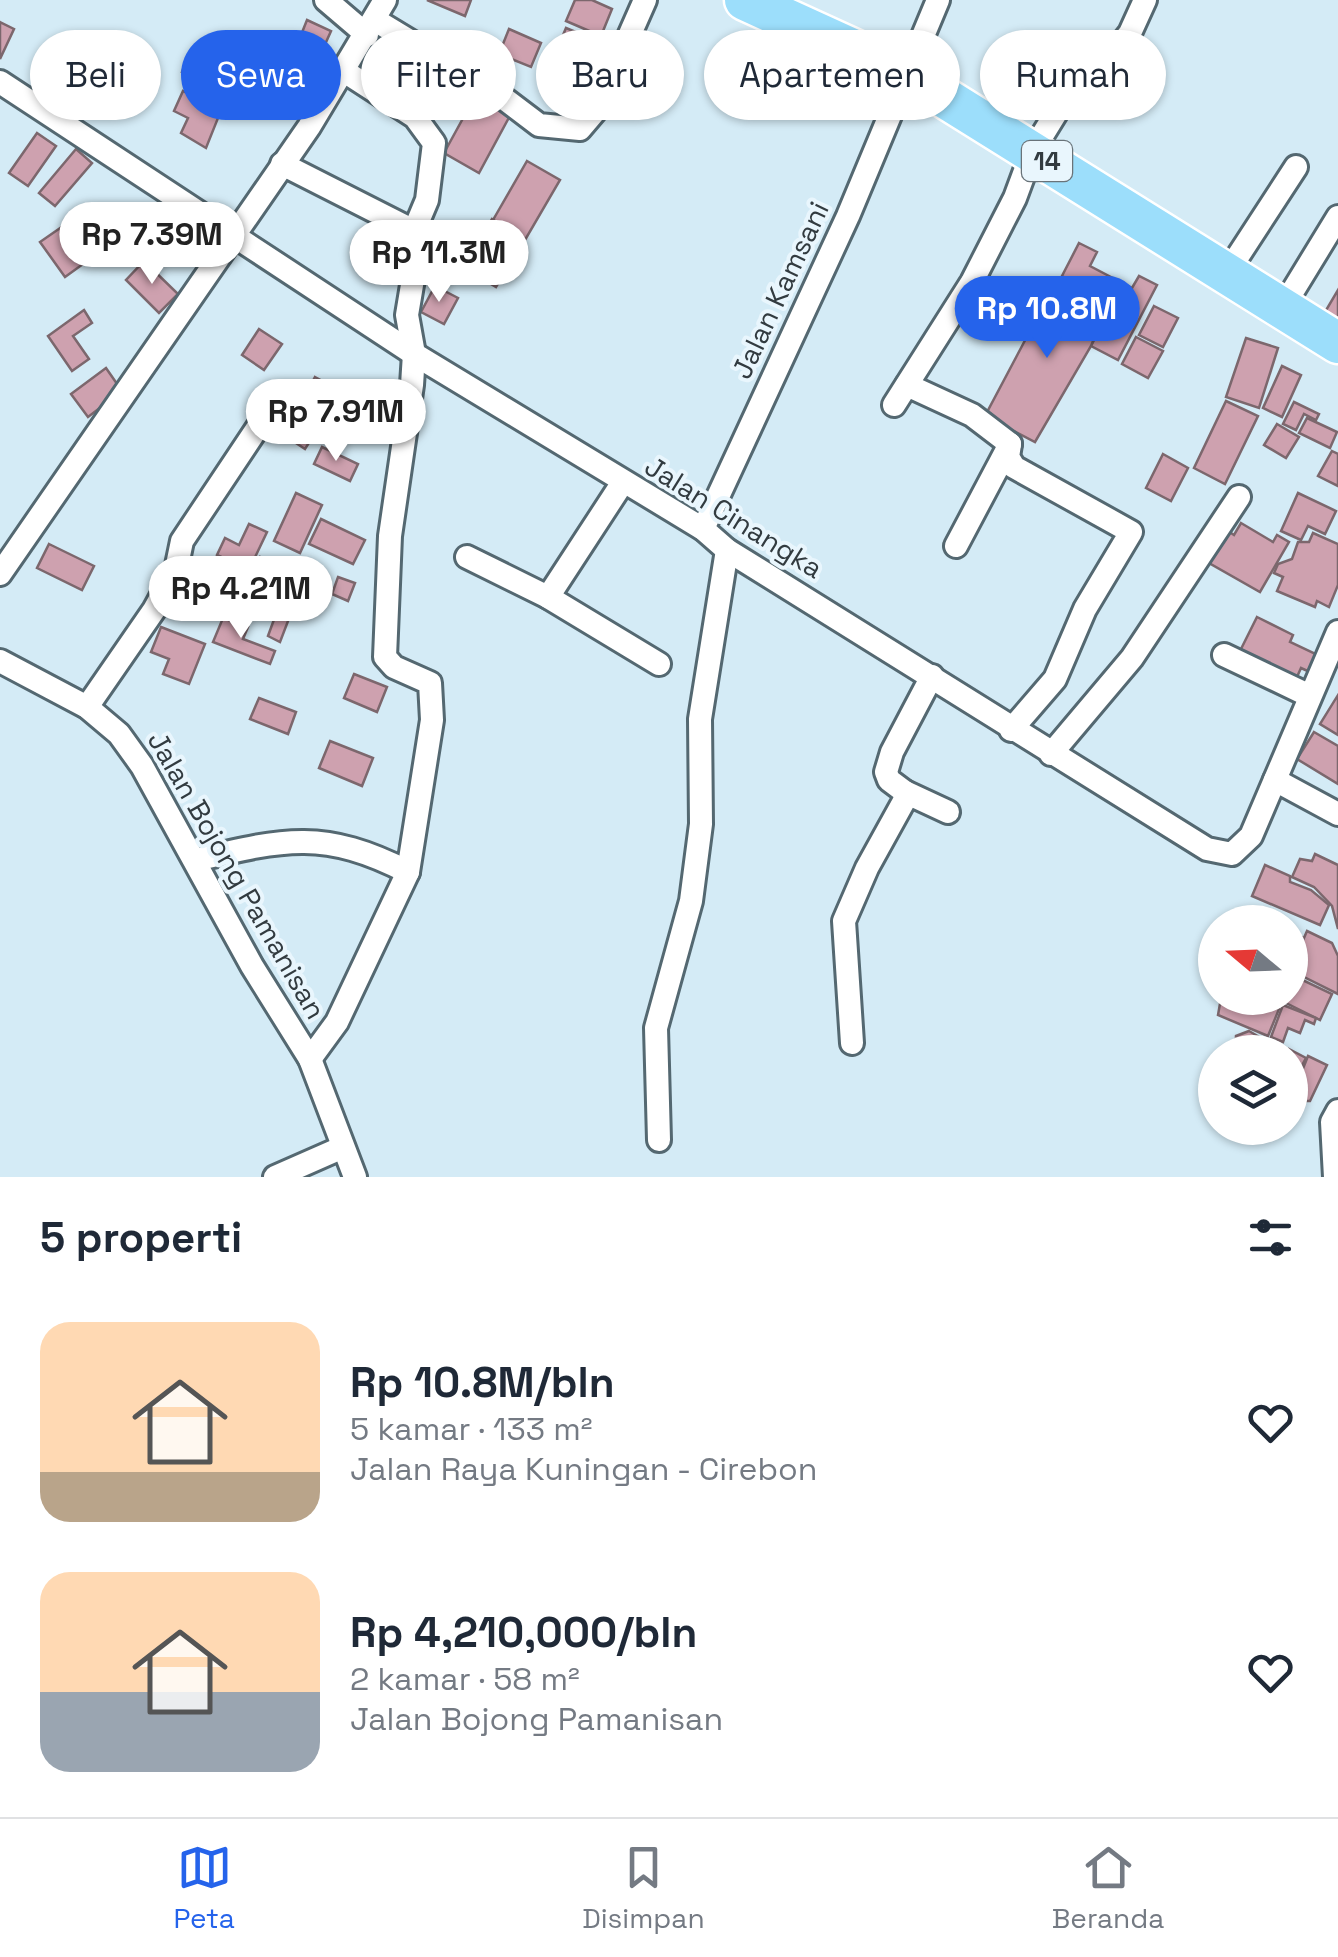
<!DOCTYPE html>
<html lang="id">
<head>
<meta charset="utf-8">
<style>
	body { margin:0; font-family:"Space Grotesk",sans-serif; background:#f6f6f7; color:#1f2937; height:100vh; display:flex; flex-direction:column; font-size:38px; white-space:nowrap }
	* { box-sizing:border-box; margin:0 }
	p { font-size:32px; color:#747a83 }
	.icon { flex:none; width:55px; height:55px; fill:none; stroke:currentColor; stroke-width:2; stroke-linecap:round; stroke-linejoin:round }
	.map { position:relative; height:1177px; overflow:hidden }
	.details { display:flex; flex-direction:column; background:#fff; flex:1 }
	.details>* { flex:none }
	.hud { position:absolute; left:30px; top:30px; width:1280px; height:90px; display:flex; gap:20px }
	.needle { width:65px; rotate:289deg }
	.buttons { position:absolute; left:1198px; top:905px; display:grid; gap:20px }
	.buttons a { display:grid; place-items:center; width:110px; height:110px; border-radius:50%; background:#fff; box-shadow:0 2px 8px #0004; font-size:50px }
	.price { position:absolute; translate:-50% -85px; padding:0 22px; border-radius:35px; background:#fff; color:#222; font-size:32px; line-height:65px; filter:drop-shadow(0 2px 5px #0008) }
	.price::after { content:''; position:absolute; left:50%; top:60px; width:30px; height:22px; margin-left:-15px; background:inherit; clip-path:polygon(0 0,100% 0,50% 100%) }
	.price.selected { background:#2563eb; color:#fff }
	ul { padding:0; list-style:none }
	li { display:flex; align-items:center; gap:30px; height:250px; padding:0 40px }
	li span { display:grid; place-items:center; flex:none; width:280px; height:200px; border-radius:30px; color:#555 }
	li>.icon { margin-inline-start:auto }
	span .icon { width:120px; height:120px; fill:#fffc; stroke-width:1 }
	li b { font-size:42px }
	h2 { display:flex; justify-content:space-between; align-items:center; height:120px; padding:0 40px; font-size:42px }
	.pill { padding:0 35px; border-radius:45px; background:#fff; box-shadow:0 2px 8px #0004; font-size:35px; line-height:90px }
	.pill.selected { background:#2563eb; color:#fff }
	.dock { display:flex; justify-content:space-around; align-items:center; height:140px; border-top:2px solid #e0e1e3; background:#fff; font-size:28px; color:#747a83 }
	.dock a { display:grid; justify-items:center; gap:5px }
	.dock .selected { color:#2563eb }
	.map>svg:first-child { display:block }
	.building { fill:#cea1af; stroke:#7c676d; stroke-width:2.5 }
	.lines { fill:none; stroke-linecap:round; stroke-linejoin:round }
	.minor-casing { stroke:#546871; stroke-width:28 }
	.trunk-casing { stroke:#fff; stroke-width:45 }
	.minor { stroke:#fff; stroke-width:22 }
	.trunk { stroke:#9cdefb; stroke-width:40 }
	.labels { text-anchor:middle; dominant-baseline:central; stroke-width:8; stroke-linejoin:round; paint-order:stroke }
	.shield { fill:#e9f6fd; stroke:#697379; stroke-width:2.5 }
	.shield-label { font-size:25px; font-weight:bold; fill:#323b40 }
	.street-label { font-size:28px; fill:#323b40; stroke:#e9f6fd }
</style>
</head>
<body>
<div class="map">
<svg width="1338" height="1177" viewBox="0 0 1338 1177">
	<rect width="100%" height="100%" fill="#d4ebf6"/>
	<g class="building">
		<polygon points="427,0 471,0 465,16"/>
		<polygon points="575,0 592,0 612,9 601,36 566,21"/>
		<polygon points="307,20 331,31 318,60 295,50"/>
		<polygon points="0,22 14,29 0,59"/>
		<polygon points="566,28 600,42 580,90 546,76"/>
		<polygon points="509,29 541,43 531,67 499,54"/>
		<polygon points="216,34 236,43 217,87 182,72 187,58 203,65"/>
		<polygon points="183,91 222,108 206,148 181,133 188,118 174,111"/>
		<polygon points="478,91 513,110 479,173 444,153"/>
		<polygon points="37,133 56,146 28,186 9,173"/>
		<polygon points="76,149 92,163 55,206 39,193"/>
		<polygon points="527,161 560,180 525,240 493,220"/>
		<polygon points="492,219 524,239 496,287 463,267"/>
		<polygon points="66,224 90,259 65,277 40,242"/>
		<polygon points="1079,243 1097,252 1090,266 1132,288 1139,276 1157,285 1118,360 1091,346 1113,303 1062,276"/>
		<polygon points="144,261 178,294 159,313 126,280"/>
		<polygon points="1057,280 1107,307 1091,346 1035,442 985,416"/>
		<polygon points="435,286 458,298 444,324 421,312"/>
		<polygon points="1338,290 1338,326 1322,317"/>
		<polygon points="1154,306 1178,318 1163,347 1139,335"/>
		<polygon points="84,310 92,323 73,336 89,359 72,371 48,336"/>
		<polygon points="259,329 282,344 264,370 242,355"/>
		<polygon points="1136,337 1163,351 1148,378 1122,364"/>
		<polygon points="1246,338 1278,348 1259,408 1226,397"/>
		<polygon points="1282,366 1301,375 1282,417 1263,408"/>
		<polygon points="106,368 122,391 88,417 71,394"/>
		<polygon points="315,377 343,392 328,422 299,407"/>
		<polygon points="357,382 404,400 395,425 348,407"/>
		<polygon points="1226,401 1258,416 1225,484 1194,468"/>
		<polygon points="1294,402 1319,414 1316,420 1304,414 1296,430 1283,424"/>
		<polygon points="288,407 319,427 305,449 275,429"/>
		<polygon points="1307,418 1337,432 1330,448 1299,433"/>
		<polygon points="1277,424 1299,437 1286,458 1264,445"/>
		<polygon points="322,447 358,464 350,481 314,464"/>
		<polygon points="1332,451 1338,454 1338,486 1318,476"/>
		<polygon points="1163,454 1188,468 1171,501 1146,488"/>
		<polygon points="296,493 322,505 300,553 274,541"/>
		<polygon points="1298,493 1336,511 1325,534 1308,526 1301,540 1281,531"/>
		<polygon points="321,519 365,540 353,564 309,544"/>
		<polygon points="1241,523 1273,542 1277,535 1289,542 1260,592 1209,563 1228,531 1234,535"/>
		<polygon points="249,524 267,532 249,570 217,555 225,538 239,545"/>
		<polygon points="1313,533 1338,544 1338,585 1329,607 1317,601 1315,607 1277,591 1283,577 1274,573 1278,564 1292,559 1298,542 1309,542"/>
		<polygon points="49,544 94,566 82,590 37,568"/>
		<polygon points="260,557 277,565 266,590 276,594 272,603 245,592"/>
		<polygon points="200,577 236,594 225,617 189,600"/>
		<polygon points="338,577 355,583 348,601 332,594"/>
		<polygon points="280,603 293,608 280,642 268,636"/>
		<polygon points="1257,617 1293,635 1290,642 1320,656 1312,673 1301,668 1293,686 1239,653"/>
		<polygon points="223,618 248,627 243,639 275,651 270,664 213,642"/>
		<polygon points="161,627 205,644 189,684 163,674 169,659 151,652"/>
		<polygon points="354,674 387,687 377,712 344,698"/>
		<polygon points="1338,695 1338,735 1320,724"/>
		<polygon points="259,698 296,712 288,734 250,719"/>
		<polygon points="1314,732 1338,746 1338,784 1297,759"/>
		<polygon points="330,741 373,758 362,786 319,768"/>
		<polygon points="1315,854 1338,865 1338,929 1332,906 1314,887 1292,877 1300,859 1312,861"/>
		<polygon points="1265,865 1290,876 1290,882 1311,890 1329,905 1320,925 1252,896"/>
		<polygon points="1290,931 1302,937 1290,960"/>
		<polygon points="1307,931 1332,943 1338,956 1338,994 1290,970"/>
		<polygon points="1290,974 1332,994 1320,1020 1278,999 1290,998"/>
		<polygon points="1221,998 1252,998 1279,1009 1268,1036 1218,1015"/>
		<polygon points="1283,1005 1316,1018 1314,1024 1305,1020 1300,1033 1288,1028 1283,1042 1271,1037"/>
		<polygon points="1249,1031 1285,1052 1235,1052 1236,1036"/>
		<polygon points="1289,1049 1306,1058 1290,1087 1288,1052"/>
		<polygon points="1308,1056 1327,1065 1310,1101 1290,1101"/>
	</g>
	<g class="lines">
		<defs>
			<g id="minor">
				<polyline points="326,0 367,35"/>
				<polyline points="375,20 502,97 539,125 580,129 597,109 645,0"/>
				<polyline points="0,82 414,354 703,529 727,550 1207,849 1232,854 1251,836 1338,632"/>
				<polyline points="282,164 414,231"/>
				<polyline points="1227,273 1296,167"/>
				<polyline points="1283,307 1338,217"/>
				<polyline points="907,385 972,415 1010,444 1008,457 1014,467 1131,532 1085,609 1055,679 1011,730"/>
				<polyline points="894,405 972,282 1015,198 1032,152 1069,92 1107,62 1130,33 1145,0"/>
				<polyline points="703,529 848,216 938,0"/>
				<polyline points="956,546 1010,444"/>
				<polyline points="467,557 548,597 659,664"/>
				<polyline points="0,574 309,127 385,0"/>
				<polyline points="548,597 623,482"/>
				<polyline points="1224,655 1310,696"/>
				<polyline points="0,661 87,707 119,734 142,766 252,966 310,1059 355,1177"/>
				<polyline points="87,707 154,610 176,570 182,541 264,418"/>
				<polyline points="1051,754 1132,658 1239,497"/>
				<polyline points="1275,780 1338,814"/>
				<polyline points="905,792 948,812"/>
				<path d="M196,860C284,839 324,829 408,872"/>
				<polyline points="852,1043 844,921 867,868 904,801 905,792 889,780 886,772 892,752 932,676"/>
				<polyline points="310,1059 337,1022 408,872 432,720 430,683 394,667 385,657 390,536 412,385 414,354 407,315 419,243 414,231 427,200 434,143 415,117 344,71"/>
				<polyline points="659,1140 656,1028 691,901 701,824 700,719 727,550"/>
				<polyline points="275,1177 341,1148"/>
				<polyline points="1335,1177 1332,1122 1338,1111"/>
			</g>
			<polyline id="trunk" points="745,0 905,73 1338,343"/>
		</defs>
		<use href="#minor" class="minor-casing"/>
		<use href="#trunk" class="trunk-casing"/>
		<use href="#minor" class="minor"/>
		<use href="#trunk" class="trunk"/>
	</g>
	<g class="labels">
		<rect class="shield" x="1022" y="141" width="50" height="40" rx="8"/>
		<g class="shield-label">
			<text x="1047" y="161">14</text>
		</g>
		<g class="street-label">
			<text transform="translate(780 290) rotate(-65)">Jalan Kamsani</text>
			<text transform="translate(734 517) rotate(32)">Jalan Cinangka</text>
			<text transform="translate(237 875) rotate(60)">Jalan Bojong Pamanisan</text>
		</g>
	</g>
</svg>
<div class="buttons">
<a><svg class="needle" viewBox="-14 -14 28 28"><path d="M0-13l5 13h-10z" fill="#e53935"/><path d="M0 13l5-13h-10z" fill="#747a83"/></svg></a>
<a><svg class="icon" aria-label="layers" viewBox="0 0 24 24"><path d="M12 4l9 5-9 5-9-5zM3 14l9 5 9-5"/></svg></a>
</div>
<b class="price" style="left:152px;top:287px">Rp 7.39M</b>
<b class="price" style="left:439px;top:305px">Rp 11.3M</b>
<b class="price selected" style="left:1047px;top:361px">Rp 10.8M</b>
<b class="price" style="left:336px;top:464px">Rp 7.91M</b>
<b class="price" style="left:241px;top:641px">Rp 4.21M</b>
<div class="hud">
<a class="pill">Beli</a>
<a class="pill selected">Sewa</a>
<a class="pill">Filter</a>
<a class="pill">Baru</a>
<a class="pill">Apartemen</a>
<a class="pill">Rumah</a>
</div>
</div>
<section class="details">
<h2>5 properti<svg class="icon" aria-label="filters" viewBox="0 0 24 24"><path d="M4 7h16M4 17h16"/><circle cx="9" cy="7" r="2"/><circle cx="15" cy="17" r="2"/></svg></h2>
<ul>
<li><span style="background:linear-gradient(#ffd9b3 75%,#b9a48a 0)"><svg class="icon" aria-label="home" viewBox="0 0 24 24"><path d="M3 11l9-7 9 7M6 9v11h12V9"/></svg></span><div><b>Rp 10.8M/bln</b><p>5 kamar · 133 m²</p><p>Jalan Raya Kuningan - Cirebon</p></div><svg class="icon" aria-label="heart" viewBox="0 0 24 24"><path d="M12 20l-8-8c-3-5 5-10 8-4 3-6 11-1 8 4z"/></svg></li>
<li><span style="background:linear-gradient(#ffd9b3 60%,#9aa5b1 0)"><svg class="icon" aria-label="home" viewBox="0 0 24 24"><path d="M3 11l9-7 9 7M6 9v11h12V9"/></svg></span><div><b>Rp 4,210,000/bln</b><p>2 kamar · 58 m²</p><p>Jalan Bojong Pamanisan</p></div><svg class="icon" aria-label="heart" viewBox="0 0 24 24"><path d="M12 20l-8-8c-3-5 5-10 8-4 3-6 11-1 8 4z"/></svg></li>
</ul>
</section>
<nav class="dock">
<a class="selected"><svg class="icon" aria-label="map" viewBox="0 0 24 24"><path d="M3 6l6-2 6 2 6-2v14l-6 2-6-2-6 2zM9 4v14M15 6v14"/></svg>Peta</a>
<a><svg class="icon" aria-label="saved" viewBox="0 0 24 24"><path d="M7 4h10v16l-5-4-5 4z"/></svg>Disimpan</a>
<a><svg class="icon" aria-label="home" viewBox="0 0 24 24"><path d="M3 11l9-7 9 7M6 9v11h12V9"/></svg>Beranda</a>
</nav>
</body>
</html>
